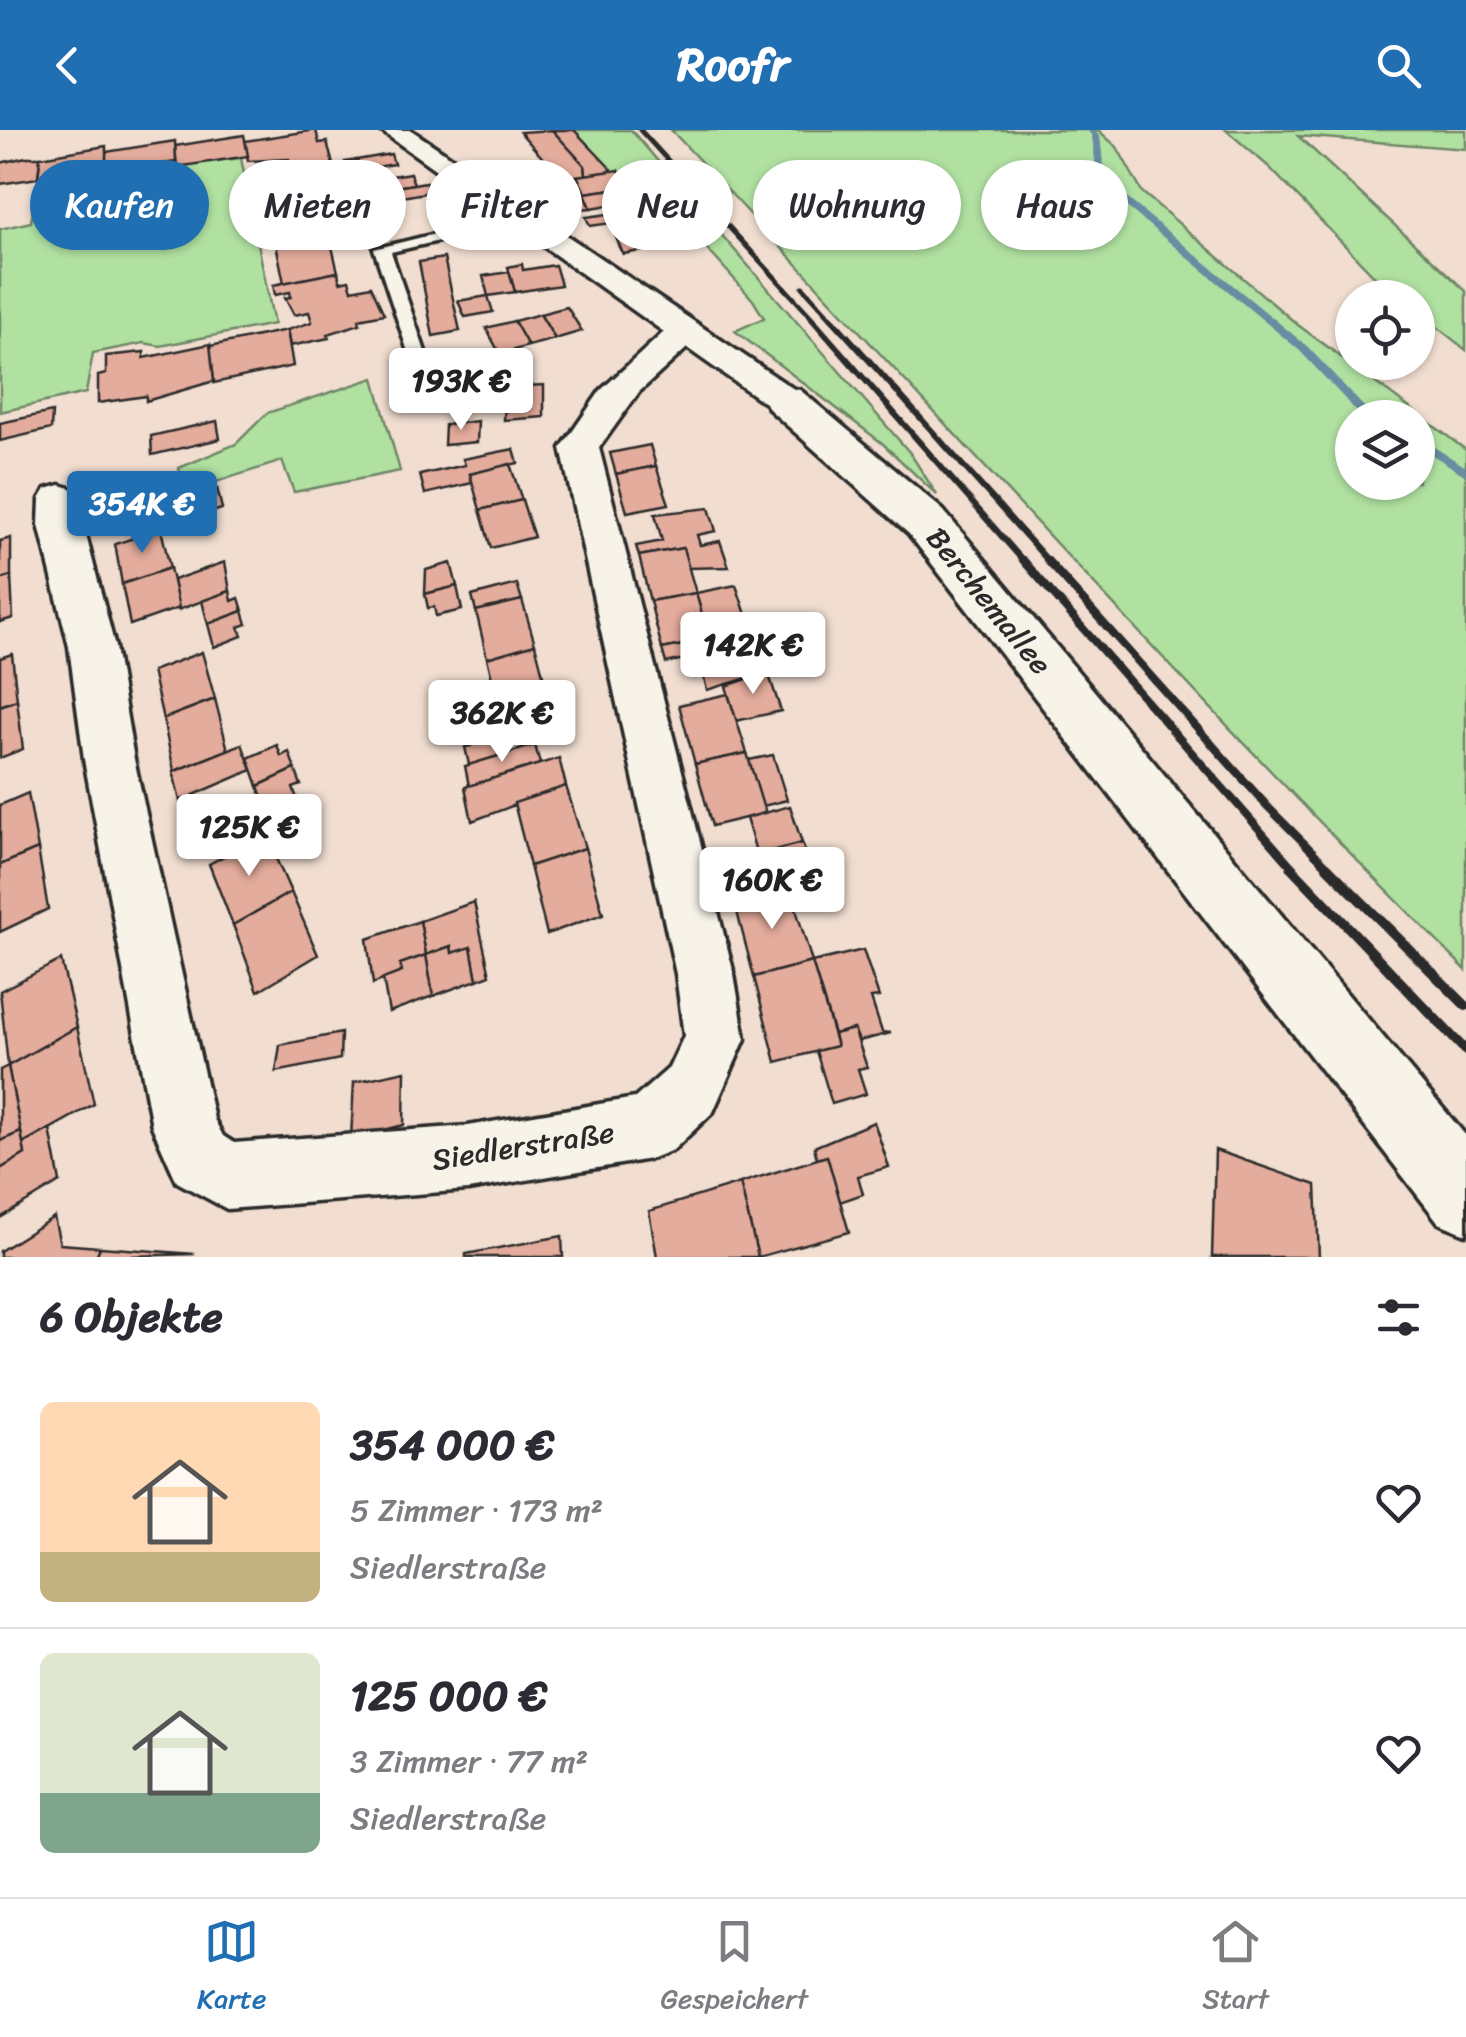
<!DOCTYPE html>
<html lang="de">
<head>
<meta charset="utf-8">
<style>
	body { margin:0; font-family:Sriracha,sans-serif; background:#f7f7f7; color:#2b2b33; height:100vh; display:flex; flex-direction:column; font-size:38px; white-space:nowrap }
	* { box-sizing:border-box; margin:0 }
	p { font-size:32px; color:#7c7c81 }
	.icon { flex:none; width:55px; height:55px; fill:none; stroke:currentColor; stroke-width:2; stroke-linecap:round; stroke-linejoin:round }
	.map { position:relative; height:1127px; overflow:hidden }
	.panel { display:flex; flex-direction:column; background:#fff; flex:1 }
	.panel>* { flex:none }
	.banner { position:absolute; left:30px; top:30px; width:1408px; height:90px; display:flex; gap:20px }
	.controls { position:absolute; left:1335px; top:150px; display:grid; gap:20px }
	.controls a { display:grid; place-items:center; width:100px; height:100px; border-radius:50%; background:#fff; box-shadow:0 2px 8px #0004; font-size:50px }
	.price { position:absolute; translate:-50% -85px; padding:0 22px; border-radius:10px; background:#fff; color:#222; font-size:32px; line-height:65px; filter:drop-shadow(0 2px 5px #0008) }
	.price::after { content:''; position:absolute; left:50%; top:60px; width:30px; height:22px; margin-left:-15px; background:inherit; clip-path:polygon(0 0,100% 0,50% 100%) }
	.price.current { background:#1f6fb2; color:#fff }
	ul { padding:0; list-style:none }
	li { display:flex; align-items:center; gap:30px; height:250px; padding:0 40px }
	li+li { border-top:2px solid #e1e1e2 }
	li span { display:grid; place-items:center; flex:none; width:280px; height:200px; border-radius:15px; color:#555 }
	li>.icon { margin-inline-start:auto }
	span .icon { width:120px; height:120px; fill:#fffc; stroke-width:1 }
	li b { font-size:42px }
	h2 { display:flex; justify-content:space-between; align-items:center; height:120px; padding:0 40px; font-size:42px }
	.pill { padding:0 35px; border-radius:45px; background:#fff; box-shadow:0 2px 8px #0004; font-size:35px; line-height:90px }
	.pill.current { background:#1f6fb2; color:#fff }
	header { display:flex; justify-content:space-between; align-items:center; height:130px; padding:0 40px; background:#1f6fb2; color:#fff; font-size:45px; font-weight:700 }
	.tab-bar { display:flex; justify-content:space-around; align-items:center; height:140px; border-top:2px solid #e1e1e2; background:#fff; font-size:28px; color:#7c7c81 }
	.tab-bar a { display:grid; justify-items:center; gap:5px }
	.tab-bar .current { color:#1f6fb2 }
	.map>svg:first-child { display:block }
	.green { fill:#b0e1a1; stroke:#6e8666; stroke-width:2.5; fill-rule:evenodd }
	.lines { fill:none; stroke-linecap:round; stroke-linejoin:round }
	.stream { fill:#698ca3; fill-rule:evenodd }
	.building { fill:#e4ac9c; stroke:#2b2b2b; stroke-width:2.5 }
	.lane-casing { stroke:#2b2b2b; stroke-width:7 }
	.street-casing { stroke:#2b2b2b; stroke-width:7 }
	.secondary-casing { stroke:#2b2b2b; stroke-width:7 }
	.lane { fill:#f7f3e8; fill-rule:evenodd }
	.street { fill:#f7f3e8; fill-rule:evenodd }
	.secondary { fill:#f7f3e8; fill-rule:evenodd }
	.rail-far3 { stroke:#2b2b2b; stroke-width:5 }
	.rail-far2 { stroke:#2b2b2b; stroke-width:6 }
	.rail-far1 { stroke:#2b2b2b; stroke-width:8 }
	.rail { stroke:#2b2b2b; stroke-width:10 }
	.tree { fill:#969486 }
	.labels { text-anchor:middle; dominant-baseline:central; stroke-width:8; stroke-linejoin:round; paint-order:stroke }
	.street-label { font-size:30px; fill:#2b2b2b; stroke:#f7f3e8 }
</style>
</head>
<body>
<header><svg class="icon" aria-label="back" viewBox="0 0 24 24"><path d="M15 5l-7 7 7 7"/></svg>Roofr<svg class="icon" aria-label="search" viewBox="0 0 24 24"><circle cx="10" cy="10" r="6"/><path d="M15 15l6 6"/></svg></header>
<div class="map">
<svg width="1466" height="1127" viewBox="0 0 1466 1127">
	<rect width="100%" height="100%" fill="#f1ded1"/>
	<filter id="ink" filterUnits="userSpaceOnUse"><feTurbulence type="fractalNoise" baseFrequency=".01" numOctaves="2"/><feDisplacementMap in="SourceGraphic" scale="20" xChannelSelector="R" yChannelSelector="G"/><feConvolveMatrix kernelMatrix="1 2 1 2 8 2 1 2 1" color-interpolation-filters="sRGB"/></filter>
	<g filter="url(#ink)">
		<g class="green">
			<polygon points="574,0 631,0 910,323 937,365 882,313 735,201 764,188 753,170 647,52 627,57"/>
			<path d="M671,0H1098L1117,17L1142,62L1298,195L1466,320V840C1192,568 936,280 671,0ZM1352,288H1418V352H1352Z"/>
			<polygon points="1226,0 1466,0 1466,19 1298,6 1466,161 1466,220 1418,182 1418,168 1399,167 1380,152 1269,37"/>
			<polygon points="241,28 274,194 160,216 144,213 93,223 86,263 0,282 0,99 31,92 39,51"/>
			<polygon points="374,248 400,341 294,362 282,331 185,362 179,338 236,314 267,283"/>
		</g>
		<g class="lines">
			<g class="stream">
				<polygon points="1087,0 1095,0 1100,6 1105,50 1307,216 1366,279 1380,288 1366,288 1358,283 1299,220 1098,53 1092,6"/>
				<polygon points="1418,307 1466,337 1466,346 1418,316"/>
			</g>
		</g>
		<g class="building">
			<polygon points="316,0 319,13 327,12 342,69 262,84 261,74 267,73 261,38 290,33 289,29 248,31 245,11"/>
			<polygon points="552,0 574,0 613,41 586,45 585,36"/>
			<polygon points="552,0 585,36 586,45 560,48 520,2"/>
			<polygon points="244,5 248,26 177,37 175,16"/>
			<polygon points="175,11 176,32 105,43 106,22"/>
			<polygon points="106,16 106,37 38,48 40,27"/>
			<polygon points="391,24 394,34 348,42 345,32"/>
			<polygon points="26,27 40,27 38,48 0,54 0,33"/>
			<polygon points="619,40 627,57 585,63 577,46"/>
			<polygon points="410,43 414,54 355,64 351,53"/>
			<polygon points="577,46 591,78 573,80 560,48"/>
			<polygon points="426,52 430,62 346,77 343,66"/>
			<polygon points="627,57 634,71 591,78 585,63"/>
			<polygon points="313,74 323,105 274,114 268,82"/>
			<polygon points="622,82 626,91 590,96 586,87"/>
			<polygon points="677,94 687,113 623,124 615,105"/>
			<polygon points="329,104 338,142 284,153 276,114"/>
			<polygon points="444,128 460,201 433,206 419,132"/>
			<polygon points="522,134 523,140 555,135 561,155 515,162 508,137"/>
			<polygon points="338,142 340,152 349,150 352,160 371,156 384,184 359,189 360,194 328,204 329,208 290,216 287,200 312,192 309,182 294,185 285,168 291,167 290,162 275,165 273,155"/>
			<polygon points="509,142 515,162 488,166 483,146"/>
			<polygon points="488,166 493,182 465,187 458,171"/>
			<polygon points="567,177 582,201 555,209 540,184"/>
			<polygon points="540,184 555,209 528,216 514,191"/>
			<polygon points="514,191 528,216 500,224 486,198"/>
			<polygon points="287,200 293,236 214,253 210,216"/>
			<polygon points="210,214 214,251 146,271 146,266 98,273 98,246 106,244 106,226 144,222 144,228"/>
			<polygon points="544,255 544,287 504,290 506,257"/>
			<polygon points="52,282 51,299 0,311 0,293"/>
			<polygon points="217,291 220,309 152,325 151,306"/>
			<polygon points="478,291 477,312 444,315 445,295"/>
			<polygon points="650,315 656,336 616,344 610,323"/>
			<polygon points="514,319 518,333 470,344 472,353 425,364 420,345 465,335 463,329"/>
			<polygon points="510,334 522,370 480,380 470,344"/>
			<polygon points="656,336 669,374 627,382 616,344"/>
			<polygon points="217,358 222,379 192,388 188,366"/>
			<polygon points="522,370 534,407 491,418 480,380"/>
			<polygon points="709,378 716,401 697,405 700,415 720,411 729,437 688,438 683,418 639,426 636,416 662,411 655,384"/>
			<polygon points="161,399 170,438 122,454 115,414"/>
			<polygon points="11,408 11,446 0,450 0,411"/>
			<polygon points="683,418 696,463 650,471 639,426"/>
			<polygon points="225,432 230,461 178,480 173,450"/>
			<polygon points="451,433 457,456 425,464 426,440"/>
			<polygon points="170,438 179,478 130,495 122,454"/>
			<polygon points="11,446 13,488 0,492 0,450"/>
			<polygon points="517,454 522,470 476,481 472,466"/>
			<polygon points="736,455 752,502 709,510 696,463"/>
			<polygon points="457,456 462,480 436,486 434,477 428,478 425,464"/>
			<polygon points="230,461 232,471 239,468 243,481 208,494 202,471"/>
			<polygon points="696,463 709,510 662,519 650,471"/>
			<polygon points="522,470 535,514 487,528 476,481"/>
			<polygon points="243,481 247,494 239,497 242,506 214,517 208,494"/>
			<polygon points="752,502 756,513 696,522 698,526 666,533 662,519"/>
			<polygon points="757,513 763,527 702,540 696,522"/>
			<polygon points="535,514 548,564 499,578 487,528"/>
			<polygon points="202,522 215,569 163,589 152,541"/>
			<polygon points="12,524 17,570 0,576 0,528"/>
			<polygon points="763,527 768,542 707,560 702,540"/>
			<polygon points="768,542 781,581 736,591 726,556"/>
			<polygon points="551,563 559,590 506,605 499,578"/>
			<polygon points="728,564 747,623 695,634 679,575"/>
			<polygon points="215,569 228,620 174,641 163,589"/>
			<polygon points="17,570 23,619 0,628 0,576"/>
			<polygon points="498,594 505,624 469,635 465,617 471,616 468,602"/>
			<polygon points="242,614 252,640 180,671 173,642"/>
			<polygon points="277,615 281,626 289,622 295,639 258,656 248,628"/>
			<polygon points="535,615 540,634 469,656 465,636"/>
			<polygon points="747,623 766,683 712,696 695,634"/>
			<polygon points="773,625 787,670 763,676 749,630"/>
			<polygon points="559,628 566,656 472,691 465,657"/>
			<polygon points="295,639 301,655 293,658 298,671 268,685 258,656"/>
			<polygon points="566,656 585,718 530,736 514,673"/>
			<polygon points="28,663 38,719 0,735 0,675"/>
			<polygon points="790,676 802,713 757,725 746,688"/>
			<polygon points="265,704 291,762 233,795 209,734"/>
			<polygon points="802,713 816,756 768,762 757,725"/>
			<polygon points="585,718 603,784 547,804 530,736"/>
			<polygon points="38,719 48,779 0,802 0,735"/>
			<polygon points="789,756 812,832 754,847 734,770"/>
			<polygon points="291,762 318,825 258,861 233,795"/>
			<polygon points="474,772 490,845 477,850 471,817 452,823 451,816 426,825 420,791"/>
			<polygon points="420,791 426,825 400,834 402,842 373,854 367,809"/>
			<polygon points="451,816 452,823 471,817 477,850 433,866 426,825"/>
			<polygon points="863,820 879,867 871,868 882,902 891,903 859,911 854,899 834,904 812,832"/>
			<polygon points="426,825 433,866 389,882 383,849 402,842 400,834"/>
			<polygon points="61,830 77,897 8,936 0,861"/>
			<polygon points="812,832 837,916 776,932 754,847"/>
			<polygon points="77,897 94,974 23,1014 8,936"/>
			<polygon points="854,899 867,937 858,939 866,964 832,974 816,921 837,916 834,904"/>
			<polygon points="341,903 340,929 276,942 280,915"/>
			<polygon points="8,936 21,1002 0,1011 0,940"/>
			<polygon points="405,941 404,995 351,1008 354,952"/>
			<polygon points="874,992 889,1037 858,1046 863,1064 840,1072 827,1026 817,1029 814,1017"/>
			<polygon points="50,999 60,1052 0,1088 0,1039 25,1024 23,1014"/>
			<polygon points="21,1002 25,1024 0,1039 0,1011"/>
			<polygon points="1215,1020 1316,1055 1319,1127 1212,1127"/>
			<polygon points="827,1026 849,1102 758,1127 740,1053"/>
			<polygon points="740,1053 758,1127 657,1127 649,1081"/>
			<polygon points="54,1087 60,1114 100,1117 96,1127 0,1127 0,1121"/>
			<polygon points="562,1106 563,1127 466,1127 466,1124"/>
			<polygon points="100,1117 195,1124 96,1127"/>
		</g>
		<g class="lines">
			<defs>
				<polygon id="lane" points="524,82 530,84 530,90 391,122 433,245 431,249 417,249 374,119"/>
				<polygon id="street" points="380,0 411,0 798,262 803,270 798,278 772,278 687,218 639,262 599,318 734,844 745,909 713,982 673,1020 650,1029 468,1060 227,1079 177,1052 152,996 84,629 69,517 39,395 40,369 46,359 60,355 74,359 115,517 134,629 214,989 223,1006 234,1013 468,996 635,968 669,938 684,906 676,844 561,318 601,260 664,202"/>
				<polygon id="secondary" points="785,257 800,260 943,380 1466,1006 1466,1104 1439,1093 909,404 770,280 764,270 770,260"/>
			</defs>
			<use href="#lane" class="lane-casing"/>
			<use href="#street" class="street-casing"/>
			<use href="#secondary" class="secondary-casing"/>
			<use href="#lane" class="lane"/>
			<use href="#street" class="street"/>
			<use href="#secondary" class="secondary"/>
			<g class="rail-far3">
				<polyline points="640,0 815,191"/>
				<polyline points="803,157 834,191"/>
			</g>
			<g class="rail-far2">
				<polyline points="812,189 1025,433"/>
				<polyline points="832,189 1050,433"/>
			</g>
			<g class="rail-far1">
				<polyline points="1023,430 1294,739"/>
				<polyline points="1047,430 1268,677 1330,739"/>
			</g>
			<g class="rail">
				<polyline points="1291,737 1466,921"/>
				<polyline points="1327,737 1466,876"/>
			</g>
		</g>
		<circle class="tree" cx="521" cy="56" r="9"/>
	</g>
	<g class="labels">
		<g class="street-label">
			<text transform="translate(989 471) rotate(51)">Berchemallee</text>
			<text transform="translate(523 1016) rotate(-9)">Siedlerstraße</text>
		</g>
	</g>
</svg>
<div class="controls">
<a><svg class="icon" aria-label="locate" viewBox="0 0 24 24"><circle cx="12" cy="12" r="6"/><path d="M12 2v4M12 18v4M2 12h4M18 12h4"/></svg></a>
<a><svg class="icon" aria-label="layers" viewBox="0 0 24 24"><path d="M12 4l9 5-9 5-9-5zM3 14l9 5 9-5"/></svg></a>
</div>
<b class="price" style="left:461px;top:303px">193K €</b>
<b class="price current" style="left:142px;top:426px">354K €</b>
<b class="price" style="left:753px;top:567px">142K €</b>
<b class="price" style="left:502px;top:635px">362K €</b>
<b class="price" style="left:249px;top:749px">125K €</b>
<b class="price" style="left:772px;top:802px">160K €</b>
<div class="banner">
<a class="pill current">Kaufen</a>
<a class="pill">Mieten</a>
<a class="pill">Filter</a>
<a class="pill">Neu</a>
<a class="pill">Wohnung</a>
<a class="pill">Haus</a>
</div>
</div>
<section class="panel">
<h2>6 Objekte<svg class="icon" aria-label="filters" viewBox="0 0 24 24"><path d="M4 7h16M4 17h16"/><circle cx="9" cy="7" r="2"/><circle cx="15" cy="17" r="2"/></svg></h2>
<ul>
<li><span style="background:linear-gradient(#ffd9b3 75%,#c2b280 0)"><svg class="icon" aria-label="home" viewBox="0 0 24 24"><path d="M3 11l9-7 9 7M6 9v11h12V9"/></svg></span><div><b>354 000 €</b><p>5 Zimmer · 173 m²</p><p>Siedlerstraße</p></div><svg class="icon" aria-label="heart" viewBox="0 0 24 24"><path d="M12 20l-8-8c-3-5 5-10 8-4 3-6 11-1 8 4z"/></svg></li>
<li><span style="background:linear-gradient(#dfe7d0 70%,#7fa58c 0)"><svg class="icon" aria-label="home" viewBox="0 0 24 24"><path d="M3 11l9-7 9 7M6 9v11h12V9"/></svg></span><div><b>125 000 €</b><p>3 Zimmer · 77 m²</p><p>Siedlerstraße</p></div><svg class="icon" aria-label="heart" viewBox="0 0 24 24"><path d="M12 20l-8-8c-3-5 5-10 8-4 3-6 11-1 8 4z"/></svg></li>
</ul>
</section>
<nav class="tab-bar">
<a class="current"><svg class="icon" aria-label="map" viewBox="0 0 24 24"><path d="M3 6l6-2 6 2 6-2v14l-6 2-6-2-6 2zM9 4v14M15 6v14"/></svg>Karte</a>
<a><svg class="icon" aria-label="saved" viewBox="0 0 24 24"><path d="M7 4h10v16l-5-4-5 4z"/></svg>Gespeichert</a>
<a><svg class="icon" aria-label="home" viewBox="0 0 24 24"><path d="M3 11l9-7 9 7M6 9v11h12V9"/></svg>Start</a>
</nav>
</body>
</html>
